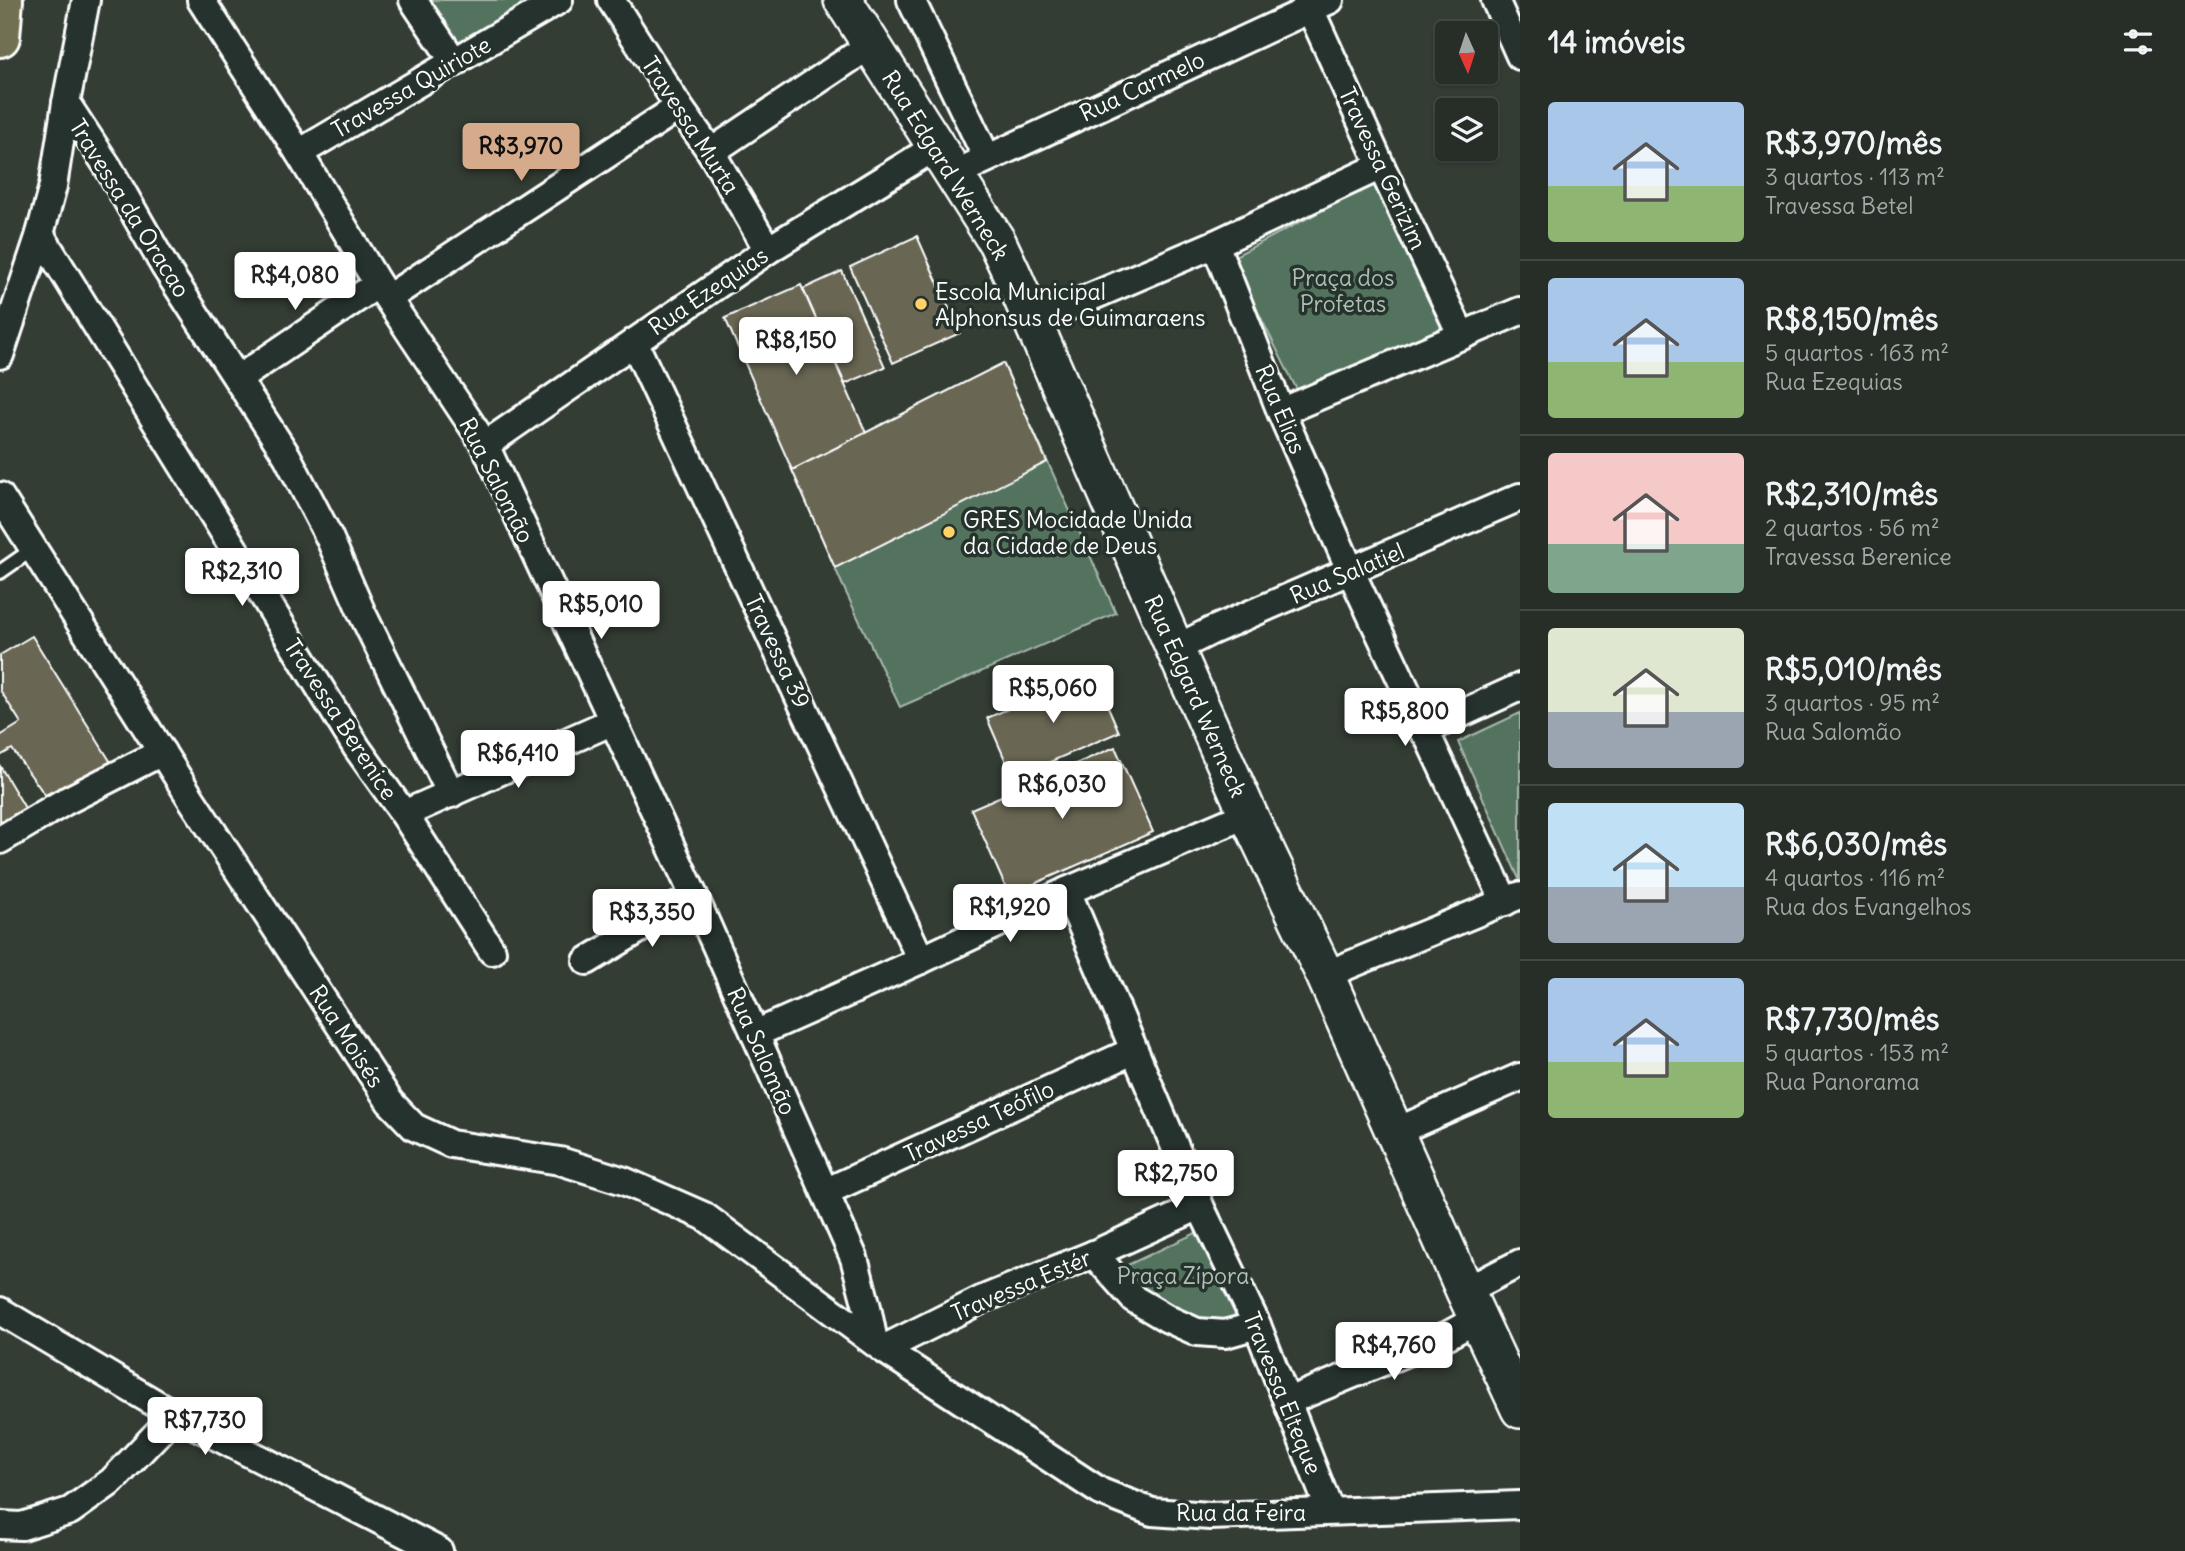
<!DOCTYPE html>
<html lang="pt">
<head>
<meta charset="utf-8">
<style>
	body { margin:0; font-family:Delius,sans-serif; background:#2e362f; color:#f1f3f6; height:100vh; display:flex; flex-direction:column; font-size:26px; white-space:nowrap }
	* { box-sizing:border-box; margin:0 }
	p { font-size:23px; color:#a4a8a7 }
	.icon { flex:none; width:38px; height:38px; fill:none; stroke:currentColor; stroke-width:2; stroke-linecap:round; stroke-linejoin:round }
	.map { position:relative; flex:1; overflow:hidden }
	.sheet { display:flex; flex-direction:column; background:#262e27; width:665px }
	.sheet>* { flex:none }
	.needle { width:46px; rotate:177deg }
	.buttons { position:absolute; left:1435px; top:21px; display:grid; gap:14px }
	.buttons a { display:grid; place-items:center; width:63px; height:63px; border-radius:7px; background:#262e27; box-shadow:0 2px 5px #0004,0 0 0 2px #424a44; font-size:35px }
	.price { position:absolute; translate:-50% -60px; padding:0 16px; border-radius:7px; background:#fff; color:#222; font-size:23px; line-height:46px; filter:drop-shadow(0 2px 4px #0008) }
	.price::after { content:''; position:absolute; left:50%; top:42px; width:21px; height:16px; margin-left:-10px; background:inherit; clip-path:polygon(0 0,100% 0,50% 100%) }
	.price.on { background:#d6ab8b; color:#111 }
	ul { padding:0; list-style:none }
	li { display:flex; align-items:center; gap:21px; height:175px; padding:0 28px }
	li+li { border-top:2px solid #424a44 }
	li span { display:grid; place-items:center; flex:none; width:196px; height:140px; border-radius:7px; color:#555 }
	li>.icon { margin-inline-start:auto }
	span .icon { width:84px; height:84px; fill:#fffc; stroke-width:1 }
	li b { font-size:30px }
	h2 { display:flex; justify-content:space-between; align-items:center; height:84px; padding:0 28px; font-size:30px }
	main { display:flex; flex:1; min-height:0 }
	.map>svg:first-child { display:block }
	.green { fill:#52735e; stroke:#a8b9ae; stroke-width:2 }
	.building { fill:#696652; stroke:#fff; stroke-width:2 }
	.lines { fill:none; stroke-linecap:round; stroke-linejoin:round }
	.service-casing { stroke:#fff; stroke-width:18 }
	.minor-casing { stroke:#fff; stroke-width:32 }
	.secondary-casing { stroke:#fff; stroke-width:42 }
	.motorway-casing { stroke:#fff; stroke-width:44 }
	.service { stroke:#26332d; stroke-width:12 }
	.minor { stroke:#26332d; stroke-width:26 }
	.secondary { stroke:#26332d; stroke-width:37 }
	.motorway { stroke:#716f52; stroke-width:38 }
	.poi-dot { fill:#ffd166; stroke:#26332d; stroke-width:2.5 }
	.labels { text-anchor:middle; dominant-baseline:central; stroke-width:7; stroke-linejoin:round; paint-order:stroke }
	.street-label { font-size:23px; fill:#fff; stroke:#26332d }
	.park-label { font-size:23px; fill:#b1c0b7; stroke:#26332d }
	.poi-label { font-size:23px; fill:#fff; stroke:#26332d; text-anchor:start }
</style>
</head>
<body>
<main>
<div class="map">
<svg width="1520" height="1551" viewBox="0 0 1520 1551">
	<rect width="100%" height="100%" fill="#333d34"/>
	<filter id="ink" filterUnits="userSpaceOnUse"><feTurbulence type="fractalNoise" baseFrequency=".0143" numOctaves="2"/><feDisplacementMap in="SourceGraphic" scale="14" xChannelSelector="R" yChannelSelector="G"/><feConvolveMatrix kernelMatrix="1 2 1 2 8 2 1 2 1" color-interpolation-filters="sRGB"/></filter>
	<g filter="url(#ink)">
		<g class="green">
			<polygon points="428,0 545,0 461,52"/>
			<polygon points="1381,180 1451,328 1301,398 1231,258"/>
			<polygon points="1003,363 1116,613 900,707 843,586 792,470"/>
			<polygon points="1520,713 1520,881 1458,742"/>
			<polygon points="1200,1231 1238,1319 1211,1321 1182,1316 1119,1269"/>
		</g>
		<g class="building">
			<polygon points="917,236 960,333 893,363 850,267"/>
			<polygon points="842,271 885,367 845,384 803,289"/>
			<polygon points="801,285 866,433 792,470 725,318"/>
			<polygon points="1003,363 1047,462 835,568 792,470"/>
			<polygon points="32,636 112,764 45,795 12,749 0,756 0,736 21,723 0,690 0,655"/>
			<polygon points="1093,672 1119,732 1013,778 987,718"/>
			<polygon points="1115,747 1153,832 1009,895 971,809"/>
			<polygon points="0,766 31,818 0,834"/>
		</g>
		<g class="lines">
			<defs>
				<polyline id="service" points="0,572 33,549"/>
				<g id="minor">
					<polyline points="201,0 299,153 378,284 485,445 694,896 854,1258 867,1307 874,1342"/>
					<polyline points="413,0 455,63"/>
					<polyline points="611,0 679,107 711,152 768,250"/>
					<polyline points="911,0 987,158"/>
					<polyline points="1306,0 1381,166 1462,336"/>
					<polyline points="1495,0 1520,56"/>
					<polyline points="66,103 108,167 165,267 287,456 329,537 362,613 451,794"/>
					<polyline points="711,152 872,44"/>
					<polyline points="299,153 559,0"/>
					<polyline points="954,174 1330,0"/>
					<polyline points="40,234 357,748 404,814 492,951"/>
					<polyline points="1215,244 1281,412 1351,572 1505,902"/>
					<polyline points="388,298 679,107"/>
					<polyline points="1032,322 1215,244 1381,166"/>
					<polyline points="634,342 921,960"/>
					<polyline points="0,355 40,234 53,186 66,103 86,0"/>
					<polyline points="238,379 378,284"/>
					<polyline points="1281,412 1520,311"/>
					<polyline points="485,445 768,250 937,146"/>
					<polyline points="0,496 192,800 390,1102 414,1127 451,1144 560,1161 624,1181 704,1216 883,1349 1101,1492 1152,1512 1210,1516 1520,1505"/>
					<polyline points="1175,649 1211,631 1520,497"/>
					<polyline points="1423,731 1520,687"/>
					<polyline points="404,814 611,722"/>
					<polyline points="0,840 64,802 162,752"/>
					<polyline points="1067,891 1200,1206 1257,1325 1330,1511"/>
					<polyline points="587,961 694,896"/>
					<polyline points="1325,975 1518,896"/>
					<polyline points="755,1034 921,960 1067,891 1248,814"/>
					<polyline points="1395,1132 1520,1077"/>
					<polyline points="825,1192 1133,1051"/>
					<polyline points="1094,1254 1134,1299 1168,1319 1197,1332 1225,1334 1257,1325"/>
					<polyline points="1465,1291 1520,1263"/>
					<polyline points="0,1311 175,1415 439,1551"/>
					<polyline points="883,1349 983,1299 1094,1254 1200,1206"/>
					<polyline points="1288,1401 1448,1335 1479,1318"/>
					<polyline points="0,1525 22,1526 70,1511 112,1481 175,1415"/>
				</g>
				<polyline id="secondary" points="843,0 997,242 1012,274 1175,649 1248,814 1325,975 1465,1291 1520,1409"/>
				<polyline id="motorway" points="0,37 3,0"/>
			</defs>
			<use href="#service" class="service-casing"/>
			<use href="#minor" class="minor-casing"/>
			<use href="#secondary" class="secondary-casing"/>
			<use href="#motorway" class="motorway-casing"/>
			<use href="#service" class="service"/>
			<use href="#minor" class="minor"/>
			<use href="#secondary" class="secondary"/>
			<use href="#motorway" class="motorway"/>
		</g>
	</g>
	<g class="poi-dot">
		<circle cx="921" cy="304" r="7"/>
		<circle cx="949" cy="532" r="7"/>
	</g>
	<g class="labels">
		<g class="street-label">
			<text transform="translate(1142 86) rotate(-25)">Rua Carmelo</text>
			<text transform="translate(411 87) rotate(-30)">Travessa Quiriote</text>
			<text transform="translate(691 125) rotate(57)">Travessa Murta</text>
			<text transform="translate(946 165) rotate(58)">Rua Edgard Werneck</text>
			<text transform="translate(1383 168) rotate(65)">Travessa Gerizim</text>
			<text transform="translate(130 208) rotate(58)">Travessa da Oracao</text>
			<text transform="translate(708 291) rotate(-34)">Rua Ezequias</text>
			<text transform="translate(1281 409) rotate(67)">Rua Elias</text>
			<text transform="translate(497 480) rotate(63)">Rua Salomão</text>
			<text transform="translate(1347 573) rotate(-23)">Rua Salatiel</text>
			<text transform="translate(778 651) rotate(65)">Travessa 39</text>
			<text transform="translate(1196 696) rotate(66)">Rua Edgard Werneck</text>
			<text transform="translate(341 719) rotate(57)">Travessa Berenice</text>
			<text transform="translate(347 1036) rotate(57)">Rua Moisés</text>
			<text transform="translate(762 1051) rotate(66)">Rua Salomão</text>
			<text transform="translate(979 1121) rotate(-25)">Travessa Teófilo</text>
			<text transform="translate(1021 1285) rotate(-23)">Travessa Estér</text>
			<text transform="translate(1283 1393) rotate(68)">Travessa Elteque</text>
			<text x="1241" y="1512">Rua da Feira</text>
		</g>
		<g class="park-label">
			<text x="1343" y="277">Praça dos<tspan x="1343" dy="26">Profetas</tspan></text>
			<text x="1183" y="1275">Praça Zípora</text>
		</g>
		<g class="poi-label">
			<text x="935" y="291">Escola Municipal<tspan x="935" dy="26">Alphonsus de Guimaraens</tspan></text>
			<text x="963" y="519">GRES Mocidade Unida<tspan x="963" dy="26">da Cidade de Deus</tspan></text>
		</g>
	</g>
</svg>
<div class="buttons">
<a><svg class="needle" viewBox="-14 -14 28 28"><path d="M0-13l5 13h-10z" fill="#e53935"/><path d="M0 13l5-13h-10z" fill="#a4a8a7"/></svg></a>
<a><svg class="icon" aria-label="layers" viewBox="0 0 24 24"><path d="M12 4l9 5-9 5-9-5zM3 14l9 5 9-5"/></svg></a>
</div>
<b class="price on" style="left:521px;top:183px">R$3,970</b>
<b class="price" style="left:295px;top:312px">R$4,080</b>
<b class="price" style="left:796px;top:377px">R$8,150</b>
<b class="price" style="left:242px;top:608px">R$2,310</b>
<b class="price" style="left:601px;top:641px">R$5,010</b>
<b class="price" style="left:1053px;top:725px">R$5,060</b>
<b class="price" style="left:1405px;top:748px">R$5,800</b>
<b class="price" style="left:518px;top:790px">R$6,410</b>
<b class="price" style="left:1062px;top:821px">R$6,030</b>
<b class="price" style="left:1010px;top:944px">R$1,920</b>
<b class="price" style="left:652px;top:949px">R$3,350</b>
<b class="price" style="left:1176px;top:1210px">R$2,750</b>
<b class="price" style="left:1394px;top:1382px">R$4,760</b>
<b class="price" style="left:205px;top:1457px">R$7,730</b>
</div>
<section class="sheet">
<h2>14 imóveis<svg class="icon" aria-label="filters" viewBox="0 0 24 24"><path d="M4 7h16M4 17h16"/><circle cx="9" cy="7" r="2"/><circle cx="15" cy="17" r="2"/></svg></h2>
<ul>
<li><span style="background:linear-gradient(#a9c7e8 60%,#8fb573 0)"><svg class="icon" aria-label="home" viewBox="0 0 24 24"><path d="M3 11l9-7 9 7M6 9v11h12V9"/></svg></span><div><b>R$3,970/mês</b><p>3 quartos · 113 m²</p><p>Travessa Betel</p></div></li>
<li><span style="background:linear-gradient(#a9c7e8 60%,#8fb573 0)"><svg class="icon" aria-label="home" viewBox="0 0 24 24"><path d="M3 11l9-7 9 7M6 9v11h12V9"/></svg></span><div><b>R$8,150/mês</b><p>5 quartos · 163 m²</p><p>Rua Ezequias</p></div></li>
<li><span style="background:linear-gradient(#f6c9c9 65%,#7fa58c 0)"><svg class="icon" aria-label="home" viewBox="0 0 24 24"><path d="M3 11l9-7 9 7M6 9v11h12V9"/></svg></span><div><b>R$2,310/mês</b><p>2 quartos · 56 m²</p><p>Travessa Berenice</p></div></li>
<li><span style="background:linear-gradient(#dfe7d0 60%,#9aa5b1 0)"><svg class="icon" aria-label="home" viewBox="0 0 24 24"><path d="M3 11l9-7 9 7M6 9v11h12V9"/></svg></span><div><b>R$5,010/mês</b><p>3 quartos · 95 m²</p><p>Rua Salomão</p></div></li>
<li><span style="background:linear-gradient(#bfe0f5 60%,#9aa5b1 0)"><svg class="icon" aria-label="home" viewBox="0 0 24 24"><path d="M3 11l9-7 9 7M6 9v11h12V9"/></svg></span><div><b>R$6,030/mês</b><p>4 quartos · 116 m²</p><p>Rua dos Evangelhos</p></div></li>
<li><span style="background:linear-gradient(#a9c7e8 60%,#8fb573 0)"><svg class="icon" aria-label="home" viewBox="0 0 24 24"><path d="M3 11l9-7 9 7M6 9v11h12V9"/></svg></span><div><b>R$7,730/mês</b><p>5 quartos · 153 m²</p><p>Rua Panorama</p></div></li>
</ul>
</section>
</main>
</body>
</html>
